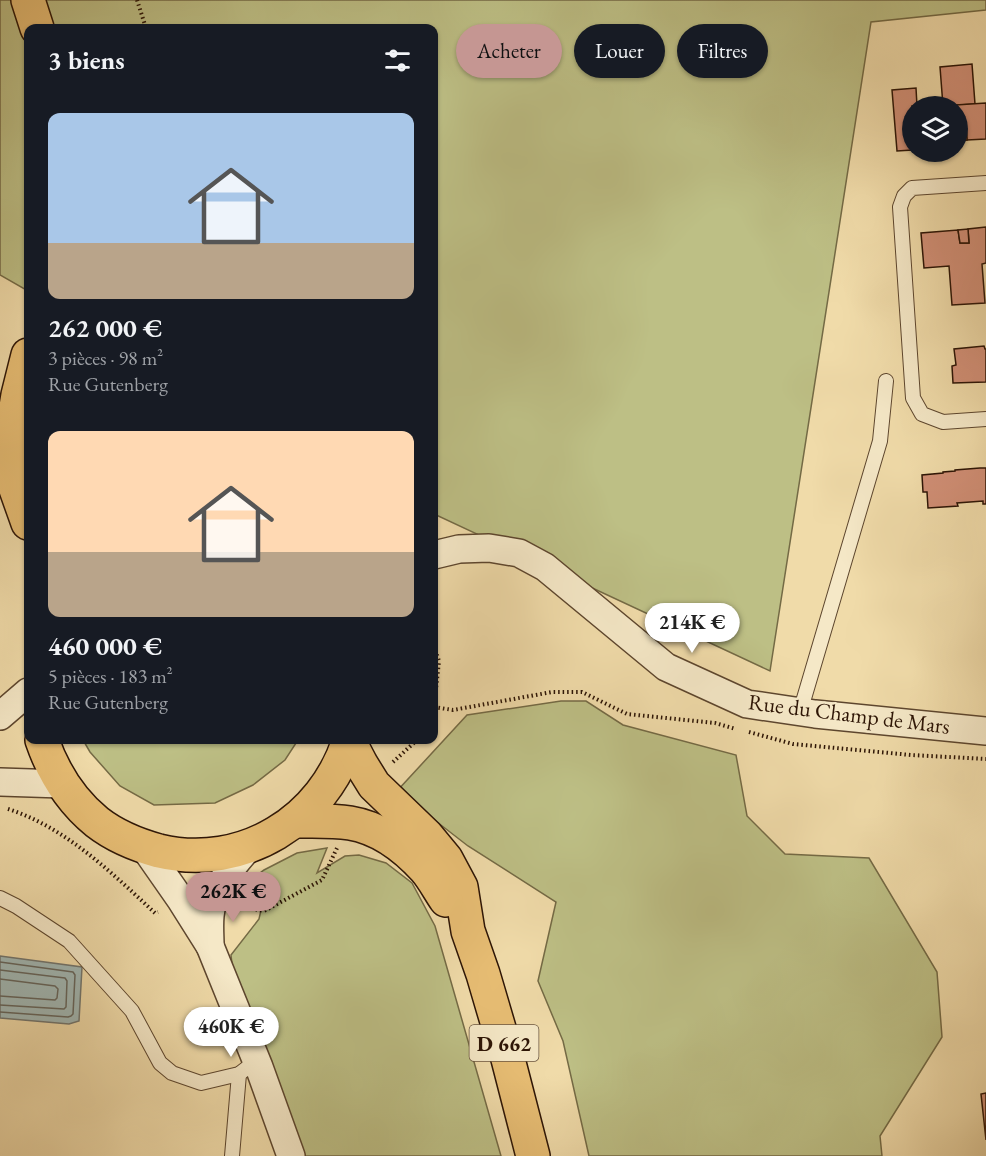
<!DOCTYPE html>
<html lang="fr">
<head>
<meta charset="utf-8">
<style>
	body { margin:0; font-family:"EB Garamond",serif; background:#20242c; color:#f1f3f6; height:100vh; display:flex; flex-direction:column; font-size:22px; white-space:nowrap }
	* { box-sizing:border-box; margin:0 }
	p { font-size:20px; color:#9ea1a6 }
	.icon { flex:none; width:33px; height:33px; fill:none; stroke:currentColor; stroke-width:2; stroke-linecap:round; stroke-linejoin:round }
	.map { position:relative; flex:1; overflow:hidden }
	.panel { position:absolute; left:24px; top:24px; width:414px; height:720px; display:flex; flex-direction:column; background:#171b24; border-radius:12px; box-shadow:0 2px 4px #0004 }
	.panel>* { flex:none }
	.guide { position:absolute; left:456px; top:24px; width:440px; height:54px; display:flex; gap:12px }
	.controls { position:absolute; left:902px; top:96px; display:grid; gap:12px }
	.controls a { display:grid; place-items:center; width:66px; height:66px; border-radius:50%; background:#171b24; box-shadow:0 2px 4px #0004; font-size:30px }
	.price { position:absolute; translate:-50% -51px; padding:0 14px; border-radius:21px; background:#fff; color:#222; font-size:20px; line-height:39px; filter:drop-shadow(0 2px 3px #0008) }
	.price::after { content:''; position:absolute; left:50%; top:36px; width:18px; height:14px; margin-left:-9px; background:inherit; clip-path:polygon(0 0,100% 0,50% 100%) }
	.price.current { background:#c59692; color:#111 }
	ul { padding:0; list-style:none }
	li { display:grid; align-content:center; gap:12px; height:318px; padding:0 24px }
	li span { display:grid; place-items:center; height:186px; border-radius:12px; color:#555 }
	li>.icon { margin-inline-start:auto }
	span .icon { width:108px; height:108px; fill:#fffc; stroke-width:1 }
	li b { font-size:26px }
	h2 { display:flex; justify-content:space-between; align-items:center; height:72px; padding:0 24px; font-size:26px }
	.chip { padding:0 21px; border-radius:27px; background:#171b24; box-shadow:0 2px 4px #0004; font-size:21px; line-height:54px }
	.chip.current { background:#c59692; color:#111 }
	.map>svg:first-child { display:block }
	.green { fill:#bdbf85; stroke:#746a45; stroke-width:1.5 }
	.water { fill:#a1b8b5; stroke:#72766f; stroke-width:1.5 }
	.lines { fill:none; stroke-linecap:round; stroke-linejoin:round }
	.shore { stroke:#66665d; stroke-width:1.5 }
	.building { fill:#d18f76; stroke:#2c1405; stroke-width:1.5 }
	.lane-casing { stroke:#5d462e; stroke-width:16 }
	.street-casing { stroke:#5d462e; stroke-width:30 }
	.primary-casing { stroke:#2c1405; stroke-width:36 }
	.path { stroke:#2c1405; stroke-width:4; stroke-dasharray:1.5 3; stroke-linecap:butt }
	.lane { stroke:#f5e8c7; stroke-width:14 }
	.street { stroke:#f5e8c7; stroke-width:27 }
	.primary { stroke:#e8be74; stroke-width:33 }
	.labels { text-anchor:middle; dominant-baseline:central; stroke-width:4.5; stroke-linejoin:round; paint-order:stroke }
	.shield { fill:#f5e8c7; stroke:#68543f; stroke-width:1.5 }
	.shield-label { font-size:21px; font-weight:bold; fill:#2c1405 }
	.street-label { font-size:22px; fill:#2c1405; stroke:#f5e8c7 }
</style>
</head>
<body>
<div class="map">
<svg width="986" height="1156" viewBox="0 0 986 1156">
	<rect width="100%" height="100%" fill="#f0dba9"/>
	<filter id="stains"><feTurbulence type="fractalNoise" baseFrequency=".00333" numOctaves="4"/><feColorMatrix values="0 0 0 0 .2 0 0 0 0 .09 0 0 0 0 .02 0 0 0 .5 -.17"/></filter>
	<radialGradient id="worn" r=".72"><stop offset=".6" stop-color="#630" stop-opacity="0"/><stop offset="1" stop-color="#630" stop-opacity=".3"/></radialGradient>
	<g class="green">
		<polygon points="0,0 986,0 986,10 871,22 770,671 434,514 434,28 28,28 28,291 0,275"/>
		<polygon points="561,701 586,701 623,725 736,755 747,816 785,854 869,858 937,972 942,1037 880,1136 882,1156 589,1156 563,1041 538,981 556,902 468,846 397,791 467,715"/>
		<polygon points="83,740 298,740 285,760 253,785 215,803 154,805 120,786 90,752"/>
		<polygon points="327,848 317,873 345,856 359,855 386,863 412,883 435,926 501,1156 301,1156 234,982 231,955 259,919 262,906 278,896 266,902 246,884 264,870 297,853"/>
	</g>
	<polygon class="water" points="0,956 82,967 79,1021 69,1024 0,1018"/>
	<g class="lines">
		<g class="shore">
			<polyline points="0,962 73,972 75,975 73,1014 71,1016 68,1017 0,1012"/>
			<polyline points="0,970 65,978 67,981 66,1007 64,1009 0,1005"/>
			<polyline points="0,979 55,986 58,989 57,998 55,1000 0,996"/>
		</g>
	</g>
	<g class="building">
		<polygon points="972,64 975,104 943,106 940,67"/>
		<polygon points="916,88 917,106 912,106 912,150 897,151 892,90"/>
		<polygon points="986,103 986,139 967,140 966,126 957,127 957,106 940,106"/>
		<polygon points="966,126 967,140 957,141 957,127"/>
		<polygon points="986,227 986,263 982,264 985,303 952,305 949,266 924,268 921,233 958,230 960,243 969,243 968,229"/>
		<polygon points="968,229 969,243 960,243 958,230"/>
		<polygon points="984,346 985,349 986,349 986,382 953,383 952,366 956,365 954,349"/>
		<polygon points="980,468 986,468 986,504 983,504 983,501 957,503 958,506 928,508 927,492 923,492 922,475 943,473 943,472 955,471 955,470"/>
		<polygon points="986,1093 986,1140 981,1094"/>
	</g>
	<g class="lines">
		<defs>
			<g id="lane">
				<polyline points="986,183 912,188 904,196 900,207 913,398 922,414 943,422 986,419"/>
				<polyline points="800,712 880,441 886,381"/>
				<polyline points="0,898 16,906 69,941 132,1011 160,1063 172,1073 201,1083 239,1074 256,1061"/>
				<polyline points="232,1156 239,1074"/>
			</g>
			<g id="street">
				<polyline points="434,555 459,549 489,548 519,553 545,567 666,667 747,704 815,714 986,731"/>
				<polyline points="0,716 28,692"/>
				<polyline points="0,782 62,784"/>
				<polyline points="144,847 181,900 210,946 259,1067 291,1156"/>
				<path d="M210,946C210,936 209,926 210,916C212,889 233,865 250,846"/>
			</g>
			<g id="primary">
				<polyline points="28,0 37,28"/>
				<polyline points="28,355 18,395 11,436 12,478 28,523"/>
				<path d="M42,740C53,772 70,800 97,822C115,836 137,845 159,851C243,871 324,820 349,740"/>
				<polyline points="349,741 361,764 374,785 427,836 446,859 461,887 468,931 483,974 508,1059 533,1156"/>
				<path d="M294,821C312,821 332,820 350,823C380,828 405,847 425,869C433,878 439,890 446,900"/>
			</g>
		</defs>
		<use href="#lane" class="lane-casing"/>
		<use href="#street" class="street-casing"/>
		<use href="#primary" class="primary-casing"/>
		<g class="path">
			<polyline points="137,0 146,28"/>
			<polyline points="434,646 439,661 434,708"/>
			<polyline points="434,707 453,710 552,692 582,692 627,714 715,723 736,729"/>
			<polyline points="749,732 793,744 911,755 986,759"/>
			<polyline points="393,762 417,740"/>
			<path d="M8,809C65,827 112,873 155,913L158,912"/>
			<polyline points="238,906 264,911 322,880 337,848"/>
		</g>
		<use href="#lane" class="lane"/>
		<use href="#street" class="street"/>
		<use href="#primary" class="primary"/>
	</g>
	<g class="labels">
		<rect class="shield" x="469.5" y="1025" width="69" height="36" rx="4.5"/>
		<g class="shield-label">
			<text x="504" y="1043">D 662</text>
		</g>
		<g class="street-label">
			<text transform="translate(849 714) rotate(7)">Rue du Champ de Mars</text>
		</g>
	</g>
	<rect width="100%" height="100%" filter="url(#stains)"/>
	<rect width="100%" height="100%" fill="url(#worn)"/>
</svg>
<div class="controls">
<a><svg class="icon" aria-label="layers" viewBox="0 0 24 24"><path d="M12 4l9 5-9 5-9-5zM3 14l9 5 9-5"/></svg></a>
</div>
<b class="price" style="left:692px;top:654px">214K €</b>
<b class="price current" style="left:233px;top:923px">262K €</b>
<b class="price" style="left:231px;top:1058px">460K €</b>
<div class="guide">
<a class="chip current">Acheter</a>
<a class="chip">Louer</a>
<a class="chip">Filtres</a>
</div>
<section class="panel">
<h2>3 biens<svg class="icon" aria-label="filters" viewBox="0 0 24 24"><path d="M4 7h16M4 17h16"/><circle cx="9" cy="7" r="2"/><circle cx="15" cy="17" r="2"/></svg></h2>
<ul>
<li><span style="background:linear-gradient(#a9c7e8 70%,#b9a48a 0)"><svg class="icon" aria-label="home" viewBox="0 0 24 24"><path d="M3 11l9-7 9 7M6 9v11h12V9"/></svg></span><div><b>262 000 €</b><p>3 pièces · 98 m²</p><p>Rue Gutenberg</p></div></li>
<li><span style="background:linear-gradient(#ffd9b3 65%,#b9a48a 0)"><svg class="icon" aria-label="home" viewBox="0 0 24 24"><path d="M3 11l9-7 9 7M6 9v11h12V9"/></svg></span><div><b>460 000 €</b><p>5 pièces · 183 m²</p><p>Rue Gutenberg</p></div></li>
</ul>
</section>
</div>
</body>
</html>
